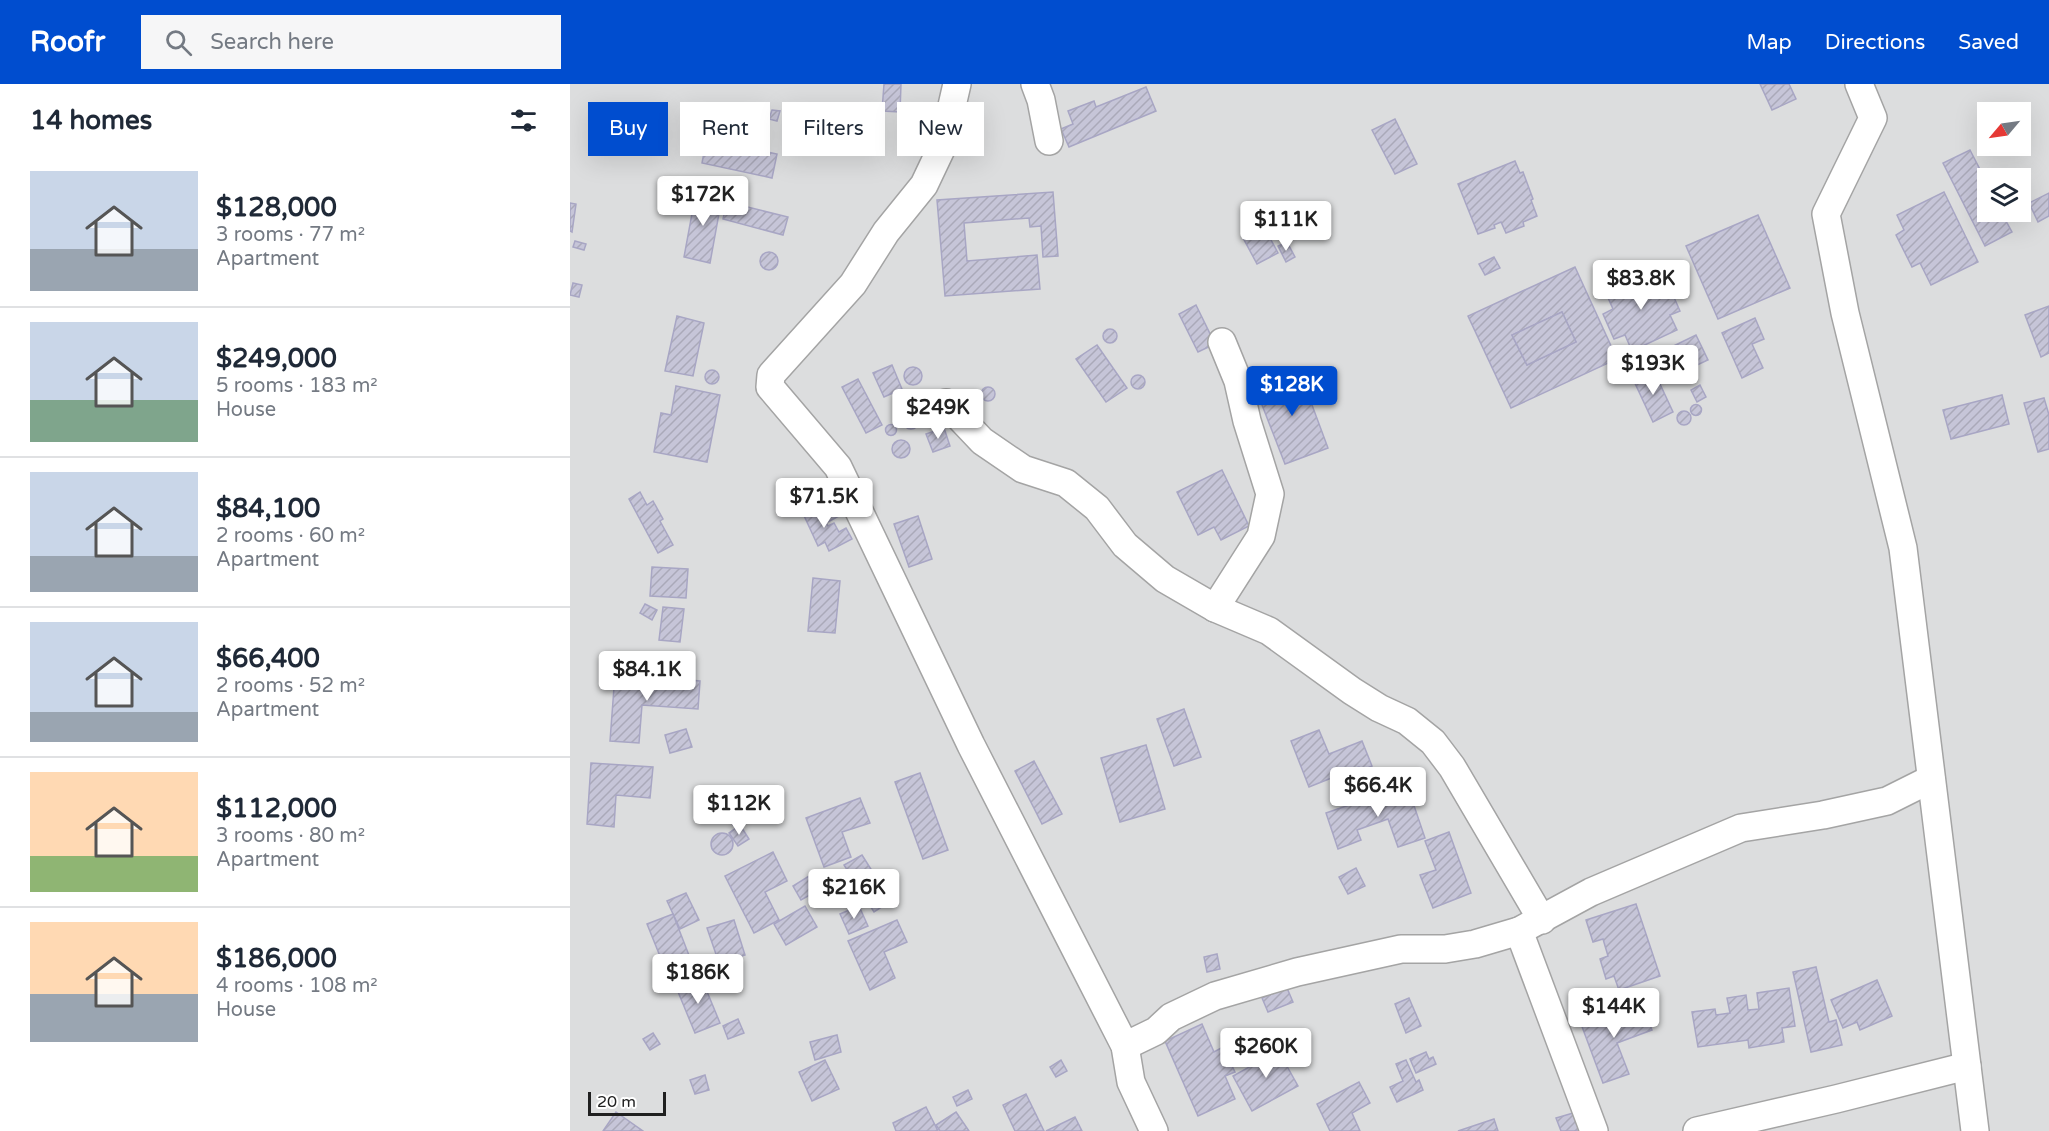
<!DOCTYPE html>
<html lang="en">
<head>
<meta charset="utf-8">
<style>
	body { margin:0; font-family:"Varela Round",sans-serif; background:#f6f6f7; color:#1f2937; height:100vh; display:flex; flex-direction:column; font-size:22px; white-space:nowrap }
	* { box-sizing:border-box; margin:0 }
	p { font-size:20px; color:#747a83 }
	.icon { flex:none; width:33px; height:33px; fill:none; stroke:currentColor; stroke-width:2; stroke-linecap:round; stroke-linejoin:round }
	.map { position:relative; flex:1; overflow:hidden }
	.panel { display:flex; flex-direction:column; background:#fff; width:570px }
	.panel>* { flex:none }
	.guide { position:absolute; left:18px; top:18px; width:570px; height:54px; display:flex; gap:12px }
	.needle { width:39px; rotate:241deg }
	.controls { position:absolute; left:1407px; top:18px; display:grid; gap:12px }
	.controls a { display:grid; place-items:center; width:54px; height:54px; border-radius:0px; background:#fff; box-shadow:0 6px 24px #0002; font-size:30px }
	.scale { position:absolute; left:18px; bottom:15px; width:78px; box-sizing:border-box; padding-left:6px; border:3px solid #202020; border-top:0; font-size:16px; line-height:21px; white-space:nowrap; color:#202020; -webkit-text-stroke:4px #fff; paint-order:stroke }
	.price { position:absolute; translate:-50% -51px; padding:0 14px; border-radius:6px; background:#fff; color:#222; font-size:20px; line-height:39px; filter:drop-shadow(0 2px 3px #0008) }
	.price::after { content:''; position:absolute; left:50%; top:36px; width:18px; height:14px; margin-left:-9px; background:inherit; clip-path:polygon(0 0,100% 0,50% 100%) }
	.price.active { background:#004dcf; color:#fff }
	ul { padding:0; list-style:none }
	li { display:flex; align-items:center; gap:18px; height:150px; padding:0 30px }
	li+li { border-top:2px solid #e0e1e3 }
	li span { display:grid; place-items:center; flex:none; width:168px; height:120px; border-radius:0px; color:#555 }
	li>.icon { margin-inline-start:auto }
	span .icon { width:72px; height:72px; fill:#fffc; stroke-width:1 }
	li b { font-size:26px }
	h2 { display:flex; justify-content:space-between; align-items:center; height:72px; padding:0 30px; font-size:26px }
	.tag { padding:0 21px; border-radius:0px; background:#fff; box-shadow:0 6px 24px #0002; font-size:21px; line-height:54px }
	.tag.active { background:#004dcf; color:#fff }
	header { display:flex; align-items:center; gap:36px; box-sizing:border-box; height:84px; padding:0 30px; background:#004dcf; color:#fff }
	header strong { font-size:28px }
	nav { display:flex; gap:33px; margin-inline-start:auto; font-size:21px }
	.search { width:420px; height:54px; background:#f6f6f7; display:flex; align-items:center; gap:15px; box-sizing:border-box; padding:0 21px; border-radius:0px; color:#747a83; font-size:22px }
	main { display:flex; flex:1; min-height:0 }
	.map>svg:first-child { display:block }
	.residential { fill:#dcddde; fill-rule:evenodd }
	.building { fill:url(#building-hatch); stroke:#a8a6c4; stroke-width:1.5; fill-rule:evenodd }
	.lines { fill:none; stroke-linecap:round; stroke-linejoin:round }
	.minor-casing { stroke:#a4a4a4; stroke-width:30 }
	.minor { stroke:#fff; stroke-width:27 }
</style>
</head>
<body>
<header>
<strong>Roofr</strong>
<div class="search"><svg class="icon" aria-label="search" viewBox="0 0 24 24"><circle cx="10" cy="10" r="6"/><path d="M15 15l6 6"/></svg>Search here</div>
<nav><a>Map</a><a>Directions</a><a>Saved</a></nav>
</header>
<main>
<section class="panel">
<h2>14 homes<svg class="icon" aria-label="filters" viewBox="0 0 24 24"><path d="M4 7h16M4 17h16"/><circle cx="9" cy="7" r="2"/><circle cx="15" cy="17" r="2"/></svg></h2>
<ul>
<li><span style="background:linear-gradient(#c9d6e8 65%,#9aa5b1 0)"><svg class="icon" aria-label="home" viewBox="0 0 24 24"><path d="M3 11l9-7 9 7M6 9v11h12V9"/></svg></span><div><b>$128,000</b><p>3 rooms · 77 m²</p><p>Apartment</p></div></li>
<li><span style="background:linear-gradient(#c9d6e8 65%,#7fa58c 0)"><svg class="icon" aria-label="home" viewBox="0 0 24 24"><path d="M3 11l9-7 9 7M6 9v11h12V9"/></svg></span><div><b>$249,000</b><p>5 rooms · 183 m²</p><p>House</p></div></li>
<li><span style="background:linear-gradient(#c9d6e8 70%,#9aa5b1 0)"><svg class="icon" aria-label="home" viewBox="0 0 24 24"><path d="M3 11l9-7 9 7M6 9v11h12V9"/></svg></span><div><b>$84,100</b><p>2 rooms · 60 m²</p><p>Apartment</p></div></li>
<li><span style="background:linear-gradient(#c9d6e8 75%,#9aa5b1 0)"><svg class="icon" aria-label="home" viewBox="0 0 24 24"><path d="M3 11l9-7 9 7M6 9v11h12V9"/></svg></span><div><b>$66,400</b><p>2 rooms · 52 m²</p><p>Apartment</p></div></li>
<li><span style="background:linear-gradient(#ffd9b3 70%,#8fb573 0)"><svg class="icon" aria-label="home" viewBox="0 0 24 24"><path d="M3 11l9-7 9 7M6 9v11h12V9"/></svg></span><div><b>$112,000</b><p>3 rooms · 80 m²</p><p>Apartment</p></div></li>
<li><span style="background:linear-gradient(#ffd9b3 60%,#9aa5b1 0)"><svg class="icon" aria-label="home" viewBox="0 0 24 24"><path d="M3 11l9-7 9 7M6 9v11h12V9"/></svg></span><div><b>$186,000</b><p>4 rooms · 108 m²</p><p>House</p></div></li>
</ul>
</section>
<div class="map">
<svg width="1479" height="1047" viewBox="0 0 1479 1047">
	<defs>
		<pattern id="building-hatch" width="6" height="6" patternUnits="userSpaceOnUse" patternTransform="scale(1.5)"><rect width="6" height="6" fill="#c6c5d8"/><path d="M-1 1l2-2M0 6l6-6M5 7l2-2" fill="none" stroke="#aaa9b9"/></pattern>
	</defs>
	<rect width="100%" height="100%" fill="#e9e5f1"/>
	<path class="residential" d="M0,0H1479V1047H0ZM1418,28H1450V62H1418ZM1418,94H1450V128H1418Z"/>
	<g class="building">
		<polygon points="314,0 331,0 330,28 312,27"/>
		<polygon points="1190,0 1219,0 1226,15 1202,26"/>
		<polygon points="576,3 586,27 499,63 491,45 503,40 498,27 524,17 526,23"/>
		<polygon points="202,26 210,27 207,37 199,35"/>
		<polygon points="142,28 164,33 159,60 207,70 202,94 132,79"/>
		<polygon points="825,35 847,80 825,90 802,46"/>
		<polygon points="353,53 358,53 362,57 355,70 350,69 346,65 345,60 348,55"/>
		<polygon points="1400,66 1418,101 1418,128 1431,128 1442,148 1415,162 1373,79"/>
		<polygon points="945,77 950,89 953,88 963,115 961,116 967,132 953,138 954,142 936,149 931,138 924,141 925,144 908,150 888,100"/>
		<polygon points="126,108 152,113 140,179 114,173"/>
		<polygon points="483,108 488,172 473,173 471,142 460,143 459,134 394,139 397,177 467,171 470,205 375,212 367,116"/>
		<polygon points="1374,108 1408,178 1361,201 1350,179 1342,183 1326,151 1334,146 1327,131"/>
		<polygon points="1479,109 1479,132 1468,138 1459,119"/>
		<polygon points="157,118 218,133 213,151 153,135"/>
		<polygon points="0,119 6,120 2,148 0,147"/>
		<polygon points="1188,131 1220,204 1148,235 1116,162"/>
		<polygon points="693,141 708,169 687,180 672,152"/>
		<polygon points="5,157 16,160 14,166 3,163"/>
		<polygon points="717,158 725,173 716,178 708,162"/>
		<circle cx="199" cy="177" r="9"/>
		<polygon points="924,173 930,184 915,191 909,180"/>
		<path d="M1005,183L1047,275L941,324L898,232ZM992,228L1006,258L957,281L942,251Z"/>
		<polygon points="1072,188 1079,203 1096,195 1110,227 1100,231 1107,246 1062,267 1055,251 1044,255 1033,230 1043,225 1034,205"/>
		<polygon points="3,199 12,201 9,213 0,211"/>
		<polygon points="626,221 645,260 628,268 609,230"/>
		<polygon points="1479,222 1479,269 1471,273 1455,231"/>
		<polygon points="992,228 1006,258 957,281 942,251"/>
		<polygon points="107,232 134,239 123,292 95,287"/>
		<polygon points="1185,234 1194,255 1182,260 1193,284 1172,294 1152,249"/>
		<circle cx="540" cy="252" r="7"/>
		<polygon points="1126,251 1138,276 1093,297 1085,280 1062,292 1058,284"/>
		<polygon points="527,261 557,304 536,318 506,275"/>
		<polygon points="322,281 332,305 314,313 303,289"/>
		<circle cx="343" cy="292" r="9"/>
		<polygon points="1083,285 1103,328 1083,338 1063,295"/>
		<polygon points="729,286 758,364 715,380 685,303"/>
		<circle cx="142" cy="293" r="7"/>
		<circle cx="568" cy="298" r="7"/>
		<polygon points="288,295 312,341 296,349 272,303"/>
		<polygon points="1130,301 1136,313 1127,318 1121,306"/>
		<polygon points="106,302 150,311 137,378 84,368 91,329 101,331"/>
		<circle cx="418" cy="310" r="7"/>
		<polygon points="1432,311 1439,340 1381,355 1373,326"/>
		<polygon points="1474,314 1479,331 1479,365 1468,368 1454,319"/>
		<circle cx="1126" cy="326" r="5.5"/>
		<circle cx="1114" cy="334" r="7"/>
		<circle cx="341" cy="337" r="8"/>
		<circle cx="321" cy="346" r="5.5"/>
		<polygon points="374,344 380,362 363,368 356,350"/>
		<circle cx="331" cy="365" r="9"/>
		<polygon points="652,386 679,442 651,456 644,443 628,451 607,408"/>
		<polygon points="267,397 282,425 258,438 243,411"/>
		<polygon points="70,408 77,421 83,417 93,435 90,437 103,461 88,469 59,415"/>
		<polygon points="241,417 251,436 254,435 258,442 264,439 269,448 276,444 282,455 259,467 255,458 248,462 230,423"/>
		<polygon points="348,432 362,475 339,483 324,440"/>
		<polygon points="82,483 118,485 116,514 80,512"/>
		<polygon points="243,494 270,497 265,549 238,547"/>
		<polygon points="75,520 87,526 82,536 70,529"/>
		<polygon points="93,523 114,525 110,558 89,556"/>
		<polygon points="45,590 130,597 128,625 72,621 69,659 40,657"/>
		<polygon points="614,625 631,673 604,682 587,635"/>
		<polygon points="116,645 122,663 100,669 95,651"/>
		<polygon points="749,646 759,670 792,657 802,682 791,687 789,683 739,703 721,657"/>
		<polygon points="576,661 595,725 550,738 531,674"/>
		<polygon points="464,677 492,730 472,740 445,687"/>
		<polygon points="21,679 83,683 80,714 46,711 44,743 17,740"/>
		<polygon points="350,689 378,766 353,775 325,698"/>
		<polygon points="837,701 855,754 828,763 818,735 787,746 791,756 768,765 756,729"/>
		<polygon points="290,714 300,739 272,748 281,773 254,783 236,734"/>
		<polygon points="190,720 193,734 163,741 160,727"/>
		<polygon points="170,741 179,755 168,762 159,749"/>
		<polygon points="879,748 901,809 863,824 850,791 866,786 855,757"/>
		<circle cx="152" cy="760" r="11"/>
		<polygon points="203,768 217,797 195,808 209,836 184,849 155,792"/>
		<polygon points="292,771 321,817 304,828 274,781"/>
		<polygon points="786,784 795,802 778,810 769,793"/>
		<polygon points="239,792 247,807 231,816 223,802"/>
		<polygon points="116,809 129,836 110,845 97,817"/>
		<polygon points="1066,820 1090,892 1049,906 1044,892 1036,895 1030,875 1038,872 1033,855 1023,858 1016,836"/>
		<polygon points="235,822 247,843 216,861 204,840"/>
		<polygon points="289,822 298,842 279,850 270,830"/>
		<polygon points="103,830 127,892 102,902 77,840"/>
		<polygon points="164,836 175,871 149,879 137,844"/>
		<polygon points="327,836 337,858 314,868 325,894 300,906 278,857"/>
		<polygon points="647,870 650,885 637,888 634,873"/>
		<polygon points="1246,883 1259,938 1266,936 1272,961 1241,968 1223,888"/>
		<polygon points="131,893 150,939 125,949 106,903"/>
		<polygon points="1307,896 1322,932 1290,946 1287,938 1273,944 1261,916"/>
		<polygon points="717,904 723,918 698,928 692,914"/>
		<polygon points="1219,904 1225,942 1212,944 1214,958 1179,964 1178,956 1128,963 1122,928 1145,925 1146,931 1160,929 1157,914 1176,911 1178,926 1189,925 1187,909"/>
		<polygon points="839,914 851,942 836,949 825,920"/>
		<polygon points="1071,918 1082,946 1047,959 1059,990 1033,999 1011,940"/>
		<polygon points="168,935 174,949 158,955 153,942"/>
		<polygon points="632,940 644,968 653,963 665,988 655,992 665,1015 628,1032 595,957"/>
		<polygon points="83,949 90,960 80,966 73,955"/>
		<polygon points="267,951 271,968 245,976 240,958"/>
		<polygon points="704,959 728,1002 682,1027 663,992 692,976 687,968"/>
		<polygon points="856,968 859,975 863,973 866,980 846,989 840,975"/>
		<polygon points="255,976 269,1005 242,1017 229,988"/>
		<polygon points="491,976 497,987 486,993 480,983"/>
		<polygon points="836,976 846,998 849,996 853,1006 827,1018 820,1003 833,997 826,980"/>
		<polygon points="135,991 139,1006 125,1010 120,996"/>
		<polygon points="789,998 800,1019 782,1029 790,1047 760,1047 747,1020"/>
		<polygon points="398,1006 402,1015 387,1022 383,1013"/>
		<polygon points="456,1010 474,1047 445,1047 433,1021"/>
		<polygon points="356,1023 368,1047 326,1047 323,1039"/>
		<polygon points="1010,1027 1013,1047 991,1047 986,1034"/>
		<polygon points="46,1028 73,1047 33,1047"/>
		<polygon points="386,1028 399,1047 370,1047 366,1041"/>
		<polygon points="505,1033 512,1047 476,1047"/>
		<polygon points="924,1035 928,1047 888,1047"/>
	</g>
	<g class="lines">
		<defs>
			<g id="minor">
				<polyline points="387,0 373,61 354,101 316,148 283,200 201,291 200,303 268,383 401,661 555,962 561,998 584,1047"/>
				<polyline points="465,0 471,16 479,57"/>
				<polyline points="1289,0 1303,34 1256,130 1275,229 1333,464 1405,1047"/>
				<polyline points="376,319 412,357 453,385 496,399 527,424 555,461 595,495 645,524 699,547 782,607 809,624 837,637 863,658 882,683 972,836"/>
				<polyline points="645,524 691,452 700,410 677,337 668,297 652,258"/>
				<polyline points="949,847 1024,1047"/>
				<polyline points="555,962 586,947 601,933 645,912 727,888 831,865 875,865 905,860 949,847 1021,808 1171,744 1253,731 1317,717 1361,695"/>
				<polyline points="1127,1047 1266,1015 1397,982"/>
			</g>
		</defs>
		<use href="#minor" class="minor-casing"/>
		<use href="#minor" class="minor"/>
	</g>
</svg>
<div class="controls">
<a><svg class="needle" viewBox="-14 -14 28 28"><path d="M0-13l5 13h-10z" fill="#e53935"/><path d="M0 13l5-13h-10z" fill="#747a83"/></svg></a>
<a><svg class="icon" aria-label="layers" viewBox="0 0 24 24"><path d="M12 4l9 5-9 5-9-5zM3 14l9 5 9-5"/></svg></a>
</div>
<div class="scale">20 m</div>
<b class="price" style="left:133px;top:143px">$172K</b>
<b class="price" style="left:716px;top:168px">$111K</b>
<b class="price" style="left:1071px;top:227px">$83.8K</b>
<b class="price" style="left:1083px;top:312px">$193K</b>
<b class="price active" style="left:722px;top:333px">$128K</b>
<b class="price" style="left:368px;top:356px">$249K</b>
<b class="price" style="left:254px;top:445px">$71.5K</b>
<b class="price" style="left:77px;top:618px">$84.1K</b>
<b class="price" style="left:808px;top:734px">$66.4K</b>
<b class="price" style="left:169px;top:752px">$112K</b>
<b class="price" style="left:284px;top:836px">$216K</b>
<b class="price" style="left:128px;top:921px">$186K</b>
<b class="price" style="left:1044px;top:955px">$144K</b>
<b class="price" style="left:696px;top:995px">$260K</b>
<div class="guide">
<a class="tag active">Buy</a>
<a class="tag">Rent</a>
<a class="tag">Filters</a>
<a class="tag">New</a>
</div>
</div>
</main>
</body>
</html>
